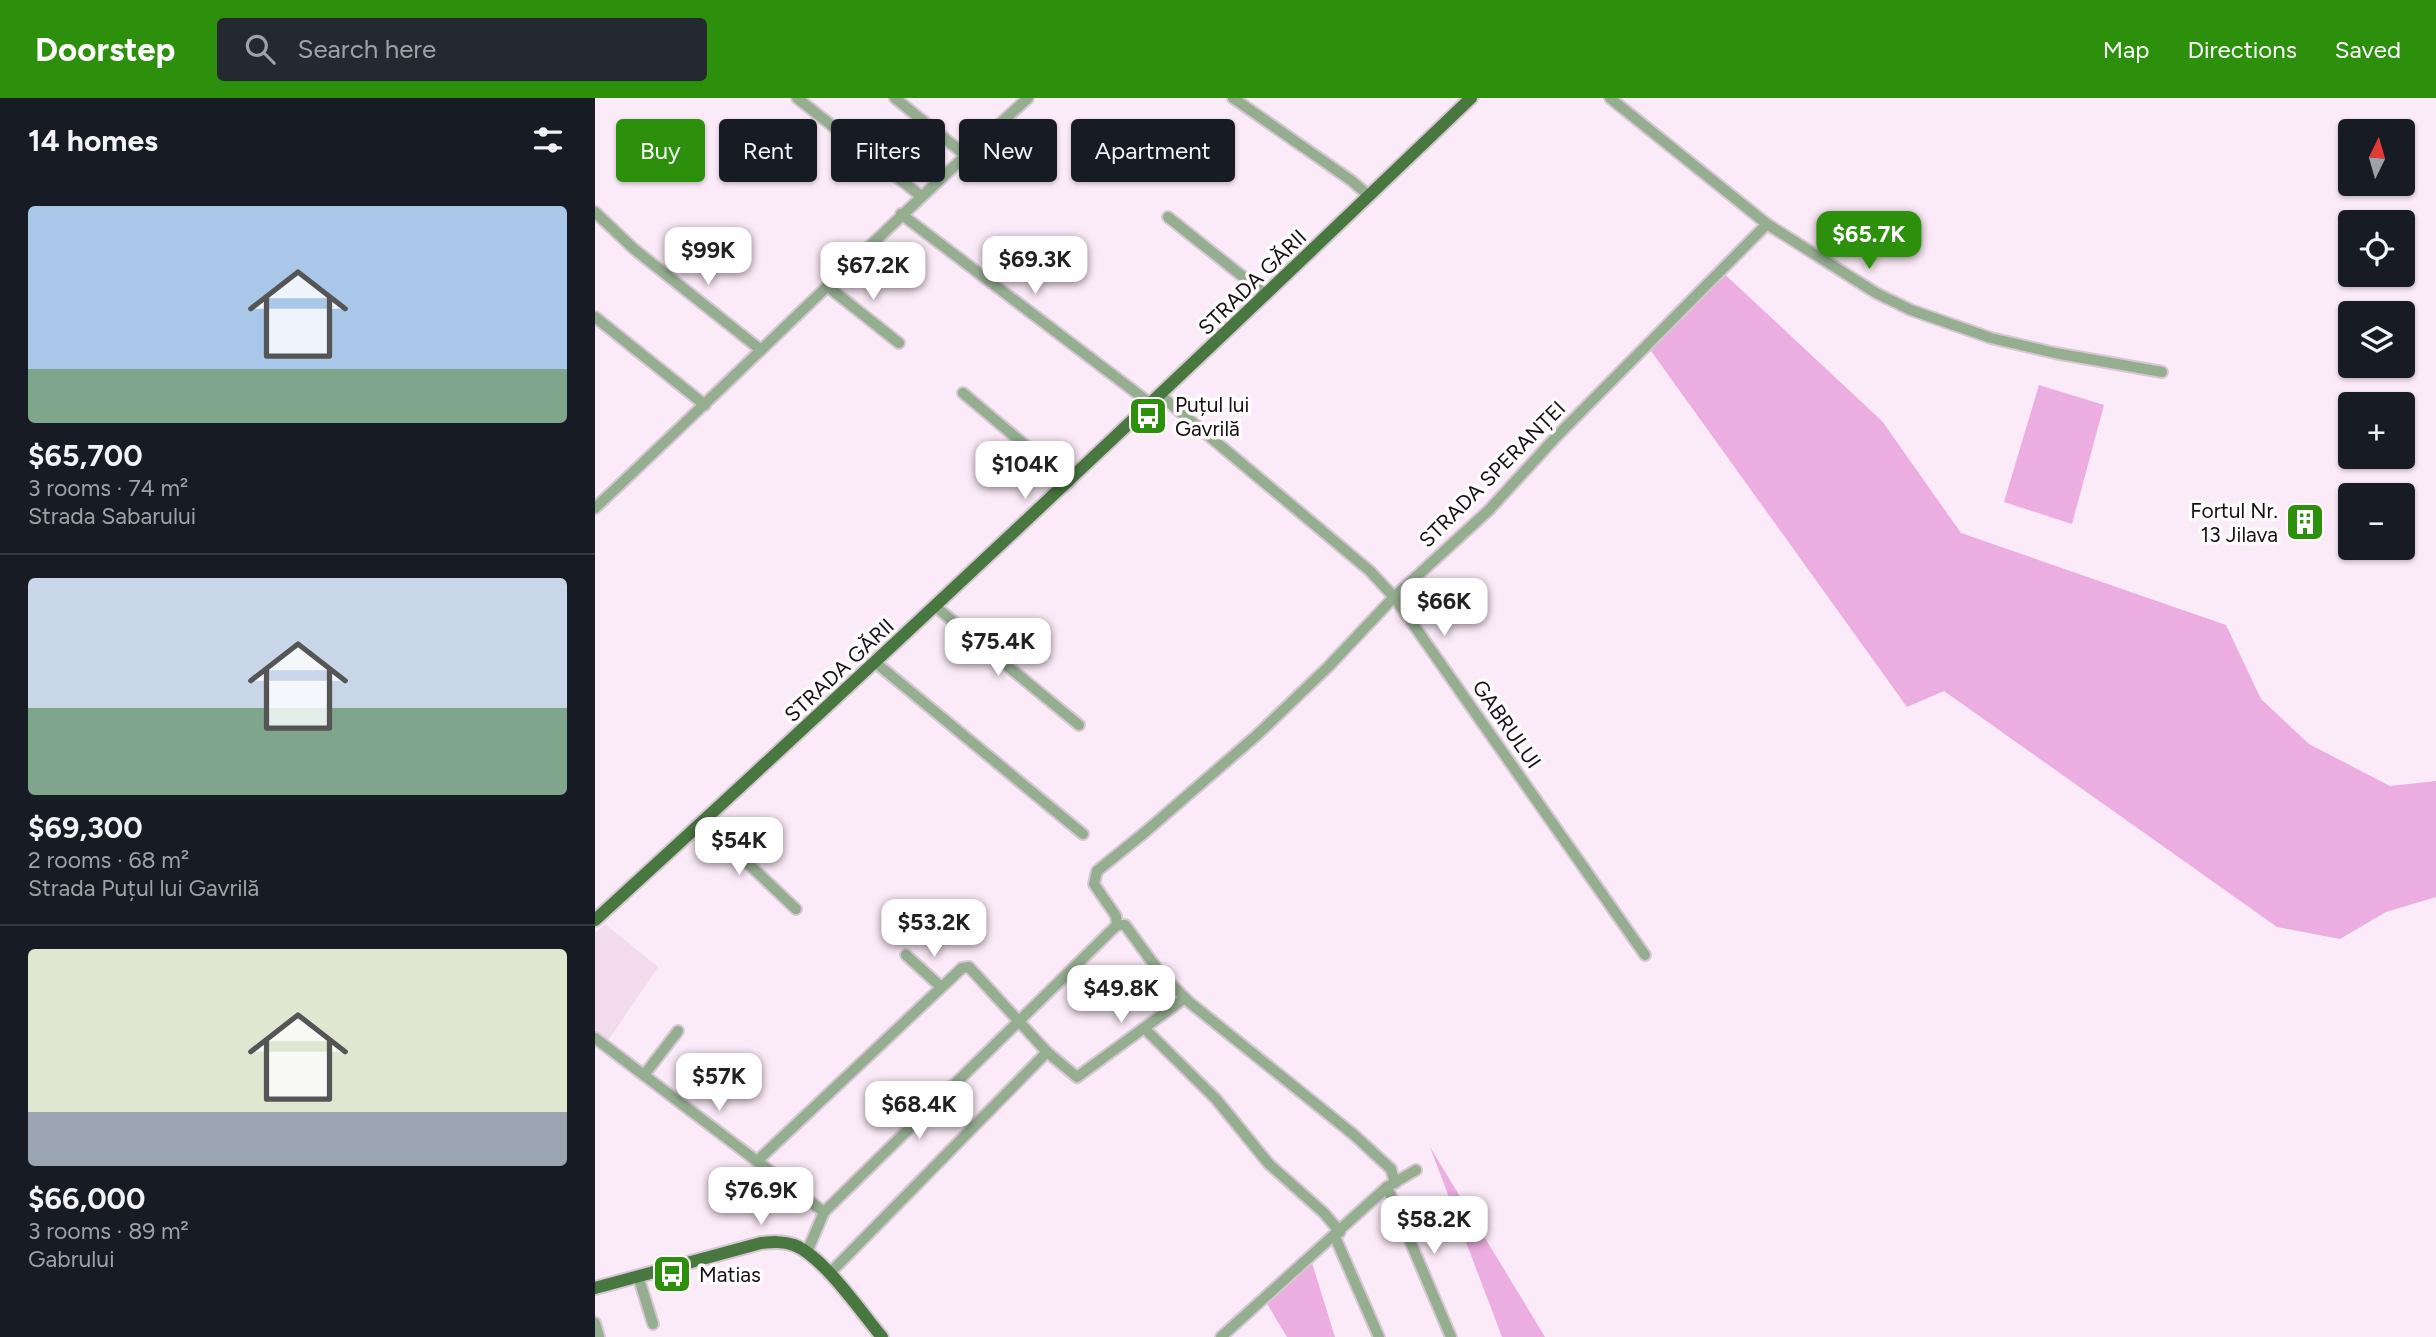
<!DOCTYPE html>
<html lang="en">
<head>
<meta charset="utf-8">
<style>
	body { margin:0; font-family:Figtree,sans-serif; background:#242831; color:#f1f3f6; height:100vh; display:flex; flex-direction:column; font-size:26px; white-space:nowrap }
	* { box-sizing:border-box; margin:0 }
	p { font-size:23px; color:#9ea1a6 }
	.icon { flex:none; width:38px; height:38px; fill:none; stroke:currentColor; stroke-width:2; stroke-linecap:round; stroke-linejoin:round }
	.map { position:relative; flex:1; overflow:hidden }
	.panel { display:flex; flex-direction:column; background:#171b24; width:595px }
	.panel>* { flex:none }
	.hud { position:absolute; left:21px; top:21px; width:665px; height:63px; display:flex; gap:14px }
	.needle { width:46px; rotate:5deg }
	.fabs { position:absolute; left:1743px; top:21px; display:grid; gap:14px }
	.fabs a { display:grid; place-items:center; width:77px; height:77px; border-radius:7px; background:#171b24; box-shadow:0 2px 5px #0004; font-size:35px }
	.price { position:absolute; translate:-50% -60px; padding:0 16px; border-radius:14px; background:#fff; color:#222; font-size:23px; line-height:46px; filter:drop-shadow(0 2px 4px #0008) }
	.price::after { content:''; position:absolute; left:50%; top:42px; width:21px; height:16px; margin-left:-10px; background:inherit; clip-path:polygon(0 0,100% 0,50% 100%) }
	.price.active { background:#2d900c; color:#fff }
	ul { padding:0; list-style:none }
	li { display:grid; align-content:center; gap:14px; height:371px; padding:0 28px }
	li+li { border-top:2px solid #363941 }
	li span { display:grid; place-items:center; height:217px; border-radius:7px; color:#555 }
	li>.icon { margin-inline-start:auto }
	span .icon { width:126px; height:126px; fill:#fffc; stroke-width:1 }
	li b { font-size:30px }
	h2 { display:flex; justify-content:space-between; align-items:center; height:84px; padding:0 28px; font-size:30px }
	.chip { padding:0 24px; border-radius:7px; background:#171b24; box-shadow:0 2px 5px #0004; font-size:24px; line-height:63px }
	.chip.active { background:#2d900c; color:#fff }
	header { display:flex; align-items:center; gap:42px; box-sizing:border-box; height:98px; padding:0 35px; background:#2d900c; color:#fff }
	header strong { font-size:33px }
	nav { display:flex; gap:38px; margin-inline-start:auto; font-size:24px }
	.search { width:490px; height:63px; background:#242831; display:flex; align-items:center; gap:18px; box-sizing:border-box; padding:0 24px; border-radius:7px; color:#9ea1a6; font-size:26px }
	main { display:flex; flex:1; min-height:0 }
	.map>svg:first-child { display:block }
	.built { fill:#f1dbed }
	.green { fill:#ecade0 }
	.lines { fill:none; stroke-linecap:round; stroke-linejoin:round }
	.minor-casing { stroke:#d6c7d3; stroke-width:14 }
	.major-casing { stroke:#d6c7d3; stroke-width:16 }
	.minor { stroke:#95ae90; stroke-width:10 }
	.major { stroke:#497740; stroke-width:12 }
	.labels { text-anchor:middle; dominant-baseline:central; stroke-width:7; stroke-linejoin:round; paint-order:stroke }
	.street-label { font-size:21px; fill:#140f13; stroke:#fffcfe }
	.poi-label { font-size:21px; fill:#140f13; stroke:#fffcfe; text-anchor:start }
</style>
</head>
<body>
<header>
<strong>Doorstep</strong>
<div class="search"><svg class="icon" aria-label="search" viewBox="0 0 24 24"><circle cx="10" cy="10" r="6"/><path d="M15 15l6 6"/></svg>Search here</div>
<nav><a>Map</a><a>Directions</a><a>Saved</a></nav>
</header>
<main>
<section class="panel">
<h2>14 homes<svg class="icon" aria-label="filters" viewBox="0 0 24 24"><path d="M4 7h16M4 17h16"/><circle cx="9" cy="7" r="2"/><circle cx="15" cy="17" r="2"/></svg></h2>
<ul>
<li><span style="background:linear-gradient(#a9c7e8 75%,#7fa58c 0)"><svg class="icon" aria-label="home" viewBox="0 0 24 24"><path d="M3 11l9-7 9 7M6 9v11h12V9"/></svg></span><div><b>$65,700</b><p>3 rooms · 74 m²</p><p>Strada Sabarului</p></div></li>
<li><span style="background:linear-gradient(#c9d6e8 60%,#7fa58c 0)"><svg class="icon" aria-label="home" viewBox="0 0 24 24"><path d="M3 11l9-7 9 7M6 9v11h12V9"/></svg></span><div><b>$69,300</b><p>2 rooms · 68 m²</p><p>Strada Puțul lui Gavrilă</p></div></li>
<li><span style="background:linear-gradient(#dfe7d0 75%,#9aa5b1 0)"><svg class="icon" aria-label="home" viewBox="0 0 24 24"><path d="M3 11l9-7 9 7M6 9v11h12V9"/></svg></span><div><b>$66,000</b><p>3 rooms · 89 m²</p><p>Gabrului</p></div></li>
</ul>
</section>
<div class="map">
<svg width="1841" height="1239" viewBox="0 0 1841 1239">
	<rect width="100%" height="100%" fill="#fbeaf7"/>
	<polygon class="built" points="10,826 63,869 12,944 0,935 0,835"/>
	<g class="green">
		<polygon points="1123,170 1287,323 1366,435 1631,527 1666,601 1714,646 1795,688 1841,683 1841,799 1791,814 1745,841 1682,829 1349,593 1312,609 1051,246"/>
		<polygon points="1444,287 1509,307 1477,426 1409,404"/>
		<polygon points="835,1049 950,1239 907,1239"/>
		<polygon points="717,1165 740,1239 692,1239 671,1204"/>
	</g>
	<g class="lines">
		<defs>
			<g id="minor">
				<polyline points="202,0 326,98"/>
				<polyline points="300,0 370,57"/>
				<polyline points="638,0 757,83 774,98"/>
				<polyline points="1015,0 1172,126 1281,195 1316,212 1396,240 1460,255 1567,274"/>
				<polyline points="0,114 39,151 166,252"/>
				<polyline points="306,116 556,306"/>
				<polyline points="573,119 671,197"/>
				<polyline points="232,188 304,245"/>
				<polyline points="0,219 110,307"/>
				<polyline points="368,295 474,384"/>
				<polyline points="565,297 775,473 799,499 1050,857"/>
				<path d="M0,410C145,274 286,134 433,0"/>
				<polyline points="341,509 484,627"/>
				<polyline points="281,565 488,736"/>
				<polyline points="108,723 201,811"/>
				<polyline points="522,827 521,818 499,786 502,773 549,735 662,637 733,569 799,499 894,412 960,340 1172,126"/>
				<polyline points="311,857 346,889"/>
				<polyline points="549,930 621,1001 674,1066 729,1115 745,1134"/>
				<polyline points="0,940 229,1114"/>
				<polyline points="49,977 83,933"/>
				<polyline points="162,1063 367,870 374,869 452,954 482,979 590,900"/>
				<polyline points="792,1089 856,1239"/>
				<polyline points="740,1139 784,1239"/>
				<polyline points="212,1154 229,1114 522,827 530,827 566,876 594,904 758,1036 796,1071 800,1085"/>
				<polyline points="234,1176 452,954"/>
				<polyline points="43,1178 58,1226"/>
				<polyline points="0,1225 4,1239"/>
				<polyline points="626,1239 792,1089 821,1072"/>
			</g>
			<g id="major">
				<path d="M0,822C296,552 587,277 876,0"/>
				<path d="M0,1190L166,1145C177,1144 188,1143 199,1147C228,1158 266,1214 287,1239"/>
			</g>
		</defs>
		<use href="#minor" class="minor-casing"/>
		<use href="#major" class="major-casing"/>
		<use href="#minor" class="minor"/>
		<use href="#major" class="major"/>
	</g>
	<defs>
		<symbol id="bus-square" viewBox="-11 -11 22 22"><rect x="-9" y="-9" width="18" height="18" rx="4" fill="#2d900c" stroke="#fffcfe"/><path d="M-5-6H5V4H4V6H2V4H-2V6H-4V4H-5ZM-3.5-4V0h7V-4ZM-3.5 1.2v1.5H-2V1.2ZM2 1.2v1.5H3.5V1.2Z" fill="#fff"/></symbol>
		<symbol id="building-square" viewBox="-11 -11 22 22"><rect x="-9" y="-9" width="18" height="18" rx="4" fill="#2d900c" stroke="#fffcfe"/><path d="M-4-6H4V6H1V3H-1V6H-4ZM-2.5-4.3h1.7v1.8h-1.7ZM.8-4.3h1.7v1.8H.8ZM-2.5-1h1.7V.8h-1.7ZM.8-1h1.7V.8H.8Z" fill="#fff"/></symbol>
	</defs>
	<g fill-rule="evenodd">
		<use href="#bus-square" x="531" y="296" width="44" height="44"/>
		<use href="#building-square" x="1688" y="402" width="44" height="44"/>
		<use href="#bus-square" x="55" y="1154" width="44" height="44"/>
	</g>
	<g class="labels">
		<g class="street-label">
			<text transform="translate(657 184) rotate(-44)">STRADA GĂRII</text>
			<text transform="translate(897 376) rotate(-45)">STRADA SPERANȚEI</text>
			<text transform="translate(244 572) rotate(-43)">STRADA GĂRII</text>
			<text transform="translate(912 626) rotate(55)">GABRULUI</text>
		</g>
		<g class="poi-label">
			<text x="580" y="306">Puțul lui<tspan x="580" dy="24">Gavrilă</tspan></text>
			<text x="1683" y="412" text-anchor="end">Fortul Nr.<tspan x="1683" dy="24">13 Jilava</tspan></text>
			<text x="104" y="1176">Matias</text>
		</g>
	</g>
</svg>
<div class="fabs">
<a><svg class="needle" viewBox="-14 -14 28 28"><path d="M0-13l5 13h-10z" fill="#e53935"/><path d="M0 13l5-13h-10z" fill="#9ea1a6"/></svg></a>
<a><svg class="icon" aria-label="locate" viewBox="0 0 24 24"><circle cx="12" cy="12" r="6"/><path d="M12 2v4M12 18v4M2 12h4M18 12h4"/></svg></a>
<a><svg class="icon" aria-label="layers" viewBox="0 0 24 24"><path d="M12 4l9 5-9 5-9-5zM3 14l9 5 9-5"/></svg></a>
<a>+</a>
<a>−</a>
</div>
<b class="price active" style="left:1274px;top:173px">$65.7K</b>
<b class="price" style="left:113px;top:189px">$99K</b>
<b class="price" style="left:440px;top:198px">$69.3K</b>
<b class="price" style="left:278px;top:204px">$67.2K</b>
<b class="price" style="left:430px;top:403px">$104K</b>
<b class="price" style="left:849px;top:540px">$66K</b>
<b class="price" style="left:403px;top:580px">$75.4K</b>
<b class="price" style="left:144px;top:779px">$54K</b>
<b class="price" style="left:339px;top:861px">$53.2K</b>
<b class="price" style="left:526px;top:927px">$49.8K</b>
<b class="price" style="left:124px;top:1015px">$57K</b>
<b class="price" style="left:324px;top:1043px">$68.4K</b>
<b class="price" style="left:166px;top:1129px">$76.9K</b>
<b class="price" style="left:839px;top:1158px">$58.2K</b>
<div class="hud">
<a class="chip active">Buy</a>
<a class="chip">Rent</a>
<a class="chip">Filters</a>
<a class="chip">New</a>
<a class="chip">Apartment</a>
</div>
</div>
</main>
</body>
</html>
